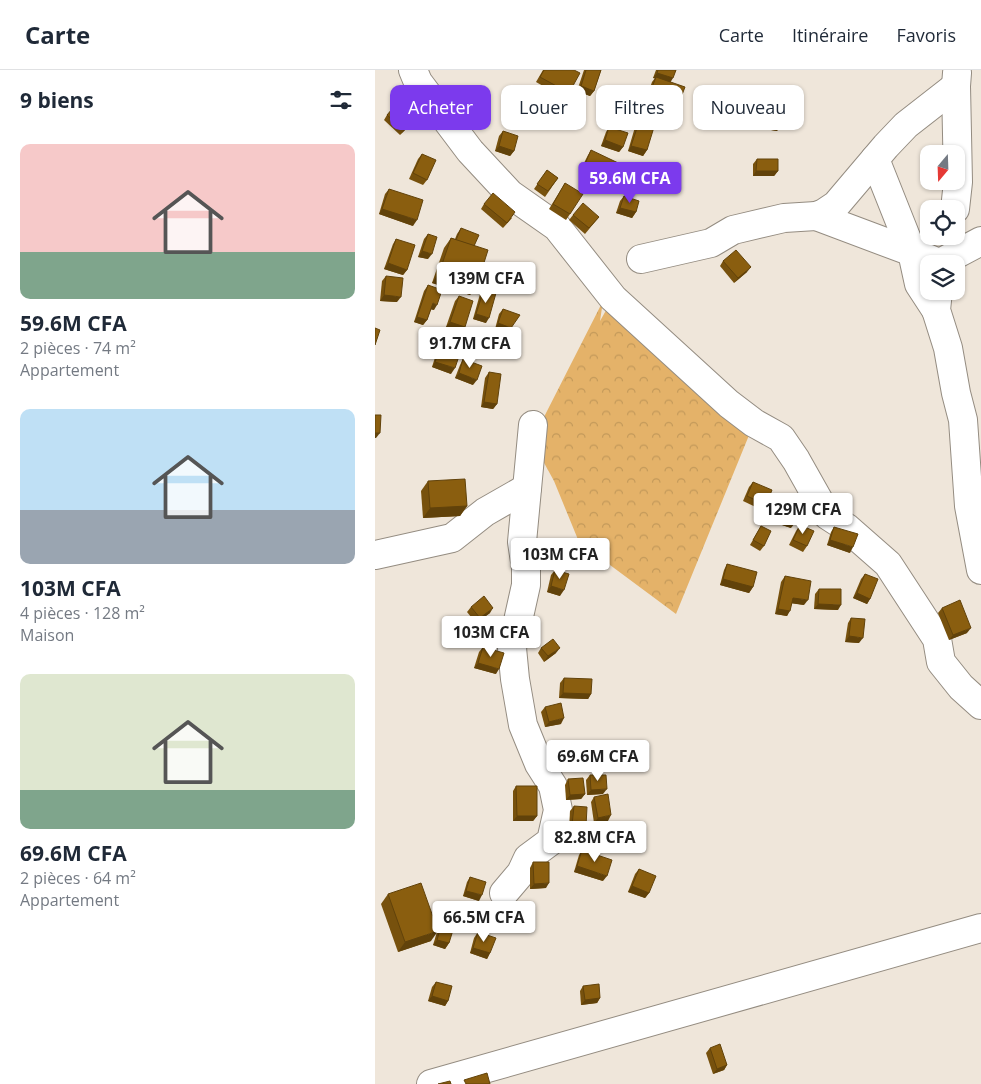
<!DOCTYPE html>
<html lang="fr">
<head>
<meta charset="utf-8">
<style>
	body { margin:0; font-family:"Open Sans",sans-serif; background:#f2f2f3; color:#1f2937; height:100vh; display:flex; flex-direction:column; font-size:19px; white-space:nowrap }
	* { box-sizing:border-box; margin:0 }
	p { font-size:16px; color:#747a83 }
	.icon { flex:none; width:28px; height:28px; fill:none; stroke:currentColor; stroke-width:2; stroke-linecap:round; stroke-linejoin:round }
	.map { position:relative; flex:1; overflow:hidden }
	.details { display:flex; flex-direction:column; background:#fff; width:375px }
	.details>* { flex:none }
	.hud { position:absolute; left:15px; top:15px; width:475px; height:45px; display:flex; gap:10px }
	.needle { width:32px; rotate:199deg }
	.tools { position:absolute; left:545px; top:75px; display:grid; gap:10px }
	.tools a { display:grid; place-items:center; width:45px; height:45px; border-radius:10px; background:#fff; box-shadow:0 1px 4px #0004; font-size:25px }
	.price { position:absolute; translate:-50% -42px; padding:0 11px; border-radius:5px; background:#fff; color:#222; font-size:16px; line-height:32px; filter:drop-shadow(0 1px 2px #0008) }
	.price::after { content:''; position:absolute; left:50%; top:30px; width:15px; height:11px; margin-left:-8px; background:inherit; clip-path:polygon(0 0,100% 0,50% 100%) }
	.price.on { background:#7c3aed; color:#fff }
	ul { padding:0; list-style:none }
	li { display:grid; align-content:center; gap:10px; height:265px; padding:0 20px }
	li span { display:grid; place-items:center; height:155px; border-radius:10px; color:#555 }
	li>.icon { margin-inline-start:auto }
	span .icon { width:90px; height:90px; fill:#fffc; stroke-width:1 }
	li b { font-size:21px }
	h2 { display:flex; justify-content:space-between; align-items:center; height:60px; padding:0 20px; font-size:21px }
	.pill { padding:0 18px; border-radius:10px; background:#fff; box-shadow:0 1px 4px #0004; font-size:18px; line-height:45px }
	.pill.on { background:#7c3aed; color:#fff }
	header { display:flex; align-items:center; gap:30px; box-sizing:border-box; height:70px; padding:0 25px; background:#fff; border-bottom:1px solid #e0e1e3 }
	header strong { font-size:24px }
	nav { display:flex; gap:28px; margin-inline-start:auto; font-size:18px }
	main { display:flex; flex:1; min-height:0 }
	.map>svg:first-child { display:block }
	.forest { fill:url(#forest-crowns) }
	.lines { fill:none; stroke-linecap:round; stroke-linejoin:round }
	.street-casing { stroke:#948c81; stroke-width:30 }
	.street { stroke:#fff; stroke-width:28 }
	.wall { fill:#77510d }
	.shaded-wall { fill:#61420a }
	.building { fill:#8a5e0f; stroke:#61420a }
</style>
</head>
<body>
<header>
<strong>Carte</strong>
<nav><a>Carte</a><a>Itinéraire</a><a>Favoris</a></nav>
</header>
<main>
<section class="details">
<h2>9 biens<svg class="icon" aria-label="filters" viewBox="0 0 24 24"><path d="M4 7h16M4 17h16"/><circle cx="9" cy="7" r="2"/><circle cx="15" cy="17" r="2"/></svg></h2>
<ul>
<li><span style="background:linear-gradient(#f6c9c9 70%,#7fa58c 0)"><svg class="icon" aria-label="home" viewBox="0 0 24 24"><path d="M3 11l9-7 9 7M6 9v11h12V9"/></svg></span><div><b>59.6M CFA</b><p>2 pièces · 74 m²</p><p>Appartement</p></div></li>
<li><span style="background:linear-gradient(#bfe0f5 65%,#9aa5b1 0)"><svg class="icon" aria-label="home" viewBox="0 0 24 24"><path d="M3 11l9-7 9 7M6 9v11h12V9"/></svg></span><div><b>103M CFA</b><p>4 pièces · 128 m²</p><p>Maison</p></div></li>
<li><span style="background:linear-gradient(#dfe7d0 75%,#7fa58c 0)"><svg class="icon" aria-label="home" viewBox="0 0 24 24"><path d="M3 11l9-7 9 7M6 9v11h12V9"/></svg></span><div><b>69.6M CFA</b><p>2 pièces · 64 m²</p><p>Appartement</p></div></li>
</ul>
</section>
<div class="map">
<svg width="606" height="1014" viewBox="0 0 606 1014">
	<defs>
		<pattern id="forest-crowns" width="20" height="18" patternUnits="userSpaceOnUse" patternTransform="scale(1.25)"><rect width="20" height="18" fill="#e4b269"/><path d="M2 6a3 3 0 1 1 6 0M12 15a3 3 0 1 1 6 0" fill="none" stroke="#c3995a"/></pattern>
	</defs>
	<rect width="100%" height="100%" fill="#efe6da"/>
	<polygon class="forest" points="238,228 379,353 301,544 204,472 179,411 162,380 170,345 228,231 225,251"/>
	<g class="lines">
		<defs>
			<g id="street">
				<polyline points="38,0 43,12 95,81 135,124 182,157 238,228 354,334 379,353 406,368 421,390 452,445 472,458 513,494 562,569 566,592 586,617 606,635"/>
				<polyline points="500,89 537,182 559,191"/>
				<polyline points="580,139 583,112 581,16 582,3"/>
				<polyline points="441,146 537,182 544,214 561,240"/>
				<polyline points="266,189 336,173 358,160 409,148 441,146 449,143 461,135 511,76 531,55 581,16"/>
				<polyline points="563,194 606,171"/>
				<polyline points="563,221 561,240 573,278 581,323 588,350 594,436 606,500"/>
				<polyline points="0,485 77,468 110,442 152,418"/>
				<polyline points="129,823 146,803 153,788 176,771 183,740 178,716 164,694 148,655 140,609 137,578 151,515 151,498 147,472 158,355"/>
				<polyline points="56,1014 606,858"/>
			</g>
		</defs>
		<use href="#street" class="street-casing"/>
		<use href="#street" class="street"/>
	</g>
	<g class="wall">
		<polygon points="168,0 199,0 194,23 191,29 161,12"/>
		<polygon points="209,0 226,0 219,21 215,26 202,21"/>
		<polygon points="281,0 301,0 295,12 301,36 272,26 277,12 280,8 278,8"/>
		<polygon points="377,34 405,56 402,61 371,56 373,39"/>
		<polygon points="12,45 40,48 37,53 25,65 9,50"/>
		<polygon points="264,52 272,80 268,86 253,81 260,57"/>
		<polygon points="234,57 248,77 244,82 226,76 231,62"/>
		<polygon points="128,61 139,81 135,86 120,81 124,66"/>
		<polygon points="216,80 253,115 250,120 206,99 213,85"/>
		<polygon points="47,84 52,110 48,115 34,109 43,89"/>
		<polygon points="382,89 403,101 399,106 378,106 378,94"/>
		<polygon points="172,100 183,108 170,127 159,119"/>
		<polygon points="190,113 195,144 191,150 174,139"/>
		<polygon points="14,119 38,156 4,144 10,124"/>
		<polygon points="249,126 261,142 257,148 241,143 245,131"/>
		<polygon points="109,134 137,148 128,158 106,139"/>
		<polygon points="198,145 224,147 210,164 194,150"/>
		<polygon points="86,158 99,176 102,215 95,225 57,213 69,178 76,168 80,169 82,164"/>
		<polygon points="53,164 53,189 43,187 49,169"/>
		<polygon points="21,169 32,200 28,205 9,199 18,174"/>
		<polygon points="348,191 372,202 359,213 345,196"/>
		<polygon points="11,206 22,232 5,231 7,211"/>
		<polygon points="53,215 59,240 56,239 52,250 48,255 39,252 49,221"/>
		<polygon points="109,219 111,253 98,249 105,224"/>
		<polygon points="84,226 90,257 86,262 71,257 80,231"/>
		<polygon points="128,239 133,263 120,259 124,244"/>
		<polygon points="122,265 123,286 115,284 119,270"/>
		<polygon points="66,276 76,304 57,297 62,281"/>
		<polygon points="88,289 98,315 80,308 85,295"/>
		<polygon points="114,302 122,334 118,339 106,337 110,308"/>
		<polygon points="53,411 92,436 85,446 48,448 46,421"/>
		<polygon points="378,412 391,435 387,440 368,431 374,417"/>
		<polygon points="408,431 416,458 398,452 404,436"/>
		<polygon points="425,455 432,476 428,482 414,475 421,461"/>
		<polygon points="386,456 389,476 385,481 375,475"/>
		<polygon points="459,457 475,483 452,475 456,462"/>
		<polygon points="352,494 378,517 374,523 345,515 349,500"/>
		<polygon points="180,500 185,526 172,522 176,505"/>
		<polygon points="490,504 495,529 492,534 478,528 486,509"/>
		<polygon points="410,506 429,535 417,533 412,546 400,544 406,512"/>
		<polygon points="444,519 463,540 439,539 440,524"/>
		<polygon points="96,537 115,543 101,553 92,542"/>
		<polygon points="567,538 592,563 574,570 563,543"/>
		<polygon points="476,548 484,573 470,572 473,553"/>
		<polygon points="108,577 121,604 99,598 104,582"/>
		<polygon points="166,578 181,583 169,592 163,583"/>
		<polygon points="189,608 216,624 213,629 184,628 185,613"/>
		<polygon points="170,637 186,654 170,657 166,642"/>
		<polygon points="181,675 198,684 194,690 181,694 178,680"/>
		<polygon points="215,705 228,724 212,725 211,710"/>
		<polygon points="193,709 210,724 206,729 191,730 190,715"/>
		<polygon points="141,716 162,746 158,751 138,751 138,721"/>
		<polygon points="219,727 233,751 219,753 216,732"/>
		<polygon points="199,736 211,756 207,761 194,760 195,741"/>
		<polygon points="207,780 228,811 199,802 204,785"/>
		<polygon points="158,792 171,818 155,819 155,798"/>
		<polygon points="264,799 274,823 270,828 253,822 260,804"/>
		<polygon points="95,807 104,831 88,826 92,812"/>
		<polygon points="13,824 56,871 23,882 6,834"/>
		<polygon points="66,856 74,873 70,879 58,875 62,862"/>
		<polygon points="103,862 115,883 112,889 95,883 99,868"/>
		<polygon points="61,912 73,931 70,936 53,931 57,917"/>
		<polygon points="208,916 225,928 222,933 206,935 205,921"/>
		<polygon points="335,978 352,995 349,1000 338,1004 331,983"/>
	</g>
	<g class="shaded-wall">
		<polygon points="282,3 298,8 295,13 278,8"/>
		<polygon points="206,16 219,21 215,26 202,21"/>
		<polygon points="276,20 305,30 301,36 272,26"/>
		<polygon points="40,48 37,53 25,65 29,60"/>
		<polygon points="375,51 405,56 402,61 371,56"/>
		<polygon points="230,70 248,77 244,82 226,76"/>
		<polygon points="124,76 139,81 135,86 120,81"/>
		<polygon points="256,76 272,80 268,86 253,81"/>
		<polygon points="381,101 403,101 399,106 378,106"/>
		<polygon points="245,138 261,142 257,148 241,143"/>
		<polygon points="7,139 42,150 38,156 4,144"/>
		<polygon points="47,181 57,184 53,189 43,187"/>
		<polygon points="13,193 32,200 28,205 9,199"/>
		<polygon points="376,197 372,202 359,213 363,208"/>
		<polygon points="64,203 102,215 95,225 57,213"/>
		<polygon points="9,225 26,227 22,232 5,231"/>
		<polygon points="58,233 62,235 59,240 54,239"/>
		<polygon points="101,244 114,248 111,253 98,249"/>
		<polygon points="42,247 52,250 48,255 39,252"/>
		<polygon points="75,252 90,257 86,262 71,257"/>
		<polygon points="123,253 136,258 133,263 120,259"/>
		<polygon points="119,278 127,281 123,286 115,284"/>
		<polygon points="60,292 80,298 76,304 57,297"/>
		<polygon points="84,303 102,310 98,315 80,308"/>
		<polygon points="109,332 122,334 118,339 106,337"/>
		<polygon points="0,363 5,363 1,368 0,368"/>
		<polygon points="92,436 85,446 48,448 55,438"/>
		<polygon points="402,446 420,453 416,458 398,452"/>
		<polygon points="455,470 478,477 475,483 452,475"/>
		<polygon points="348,509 378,517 374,523 345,515"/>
		<polygon points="176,516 189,520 185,526 172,522"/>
		<polygon points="482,523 495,529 492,534 478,528"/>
		<polygon points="418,528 433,530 429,535 414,533"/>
		<polygon points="443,534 466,535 463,540 439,539"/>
		<polygon points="118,538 115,543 101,553 105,548"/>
		<polygon points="403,539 415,541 412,546 400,544"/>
		<polygon points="596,558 592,563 574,570 578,565"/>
		<polygon points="474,566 488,568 484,573 470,572"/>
		<polygon points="185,578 181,583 169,592 173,586"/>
		<polygon points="103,593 124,599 121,604 99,598"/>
		<polygon points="188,623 216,624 213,629 184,628"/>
		<polygon points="189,648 186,654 170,657 174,652"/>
		<polygon points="198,684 194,690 181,694 185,688"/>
		<polygon points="232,719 228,724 212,725 216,720"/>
		<polygon points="210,724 206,729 191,730 195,725"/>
		<polygon points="236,745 233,751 219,753 223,748"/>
		<polygon points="142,746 162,746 158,751 138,751"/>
		<polygon points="197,755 211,756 207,761 194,760"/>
		<polygon points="202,796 232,806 228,811 199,802"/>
		<polygon points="174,813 171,818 155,819 159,814"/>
		<polygon points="257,816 274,823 270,828 253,822"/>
		<polygon points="91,821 107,825 104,831 88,826"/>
		<polygon points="63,861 56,871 23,882 30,872"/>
		<polygon points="62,870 74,873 70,879 58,875"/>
		<polygon points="98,878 115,883 112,889 95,883"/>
		<polygon points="57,926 73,931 70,936 53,931"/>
		<polygon points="225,928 222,933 206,935 210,930"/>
		<polygon points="352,995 349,1000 338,1004 342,999"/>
	</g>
	<g class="building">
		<polygon points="169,0 199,0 205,3 194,23 165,7"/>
		<polygon points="211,0 226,0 219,21 206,16"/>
		<polygon points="283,0 301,0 298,8 282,3"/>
		<polygon points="281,7 310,17 305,30 276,20"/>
		<polygon points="23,32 40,48 29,60 12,45"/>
		<polygon points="377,34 408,39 405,56 375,51"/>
		<polygon points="264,52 279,57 272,80 256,76"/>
		<polygon points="234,57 253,63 248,77 230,70"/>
		<polygon points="128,61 143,66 139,81 124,76"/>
		<polygon points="216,80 260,101 253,115 210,94"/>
		<polygon points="47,84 61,90 52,110 38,103"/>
		<polygon points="382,89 403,89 403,101 381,101"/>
		<polygon points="172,100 183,108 173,121 162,114"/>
		<polygon points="190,113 208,124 195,144 178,134"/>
		<polygon points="14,119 48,130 42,150 7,139"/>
		<polygon points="118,123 140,142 132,153 109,134"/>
		<polygon points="249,126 264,131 261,142 245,138"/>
		<polygon points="208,133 224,147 214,158 198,145"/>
		<polygon points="86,158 104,165 99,176 81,170"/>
		<polygon points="53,164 62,167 57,184 47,181"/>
		<polygon points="76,168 113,180 102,215 64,203"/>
		<polygon points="21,169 40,175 32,200 13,193"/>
		<polygon points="361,180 376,197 363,208 348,191"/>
		<polygon points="11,206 28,208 26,227 9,225"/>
		<polygon points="53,215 67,220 62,235 58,233 52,250 42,247"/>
		<polygon points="109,219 121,223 114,248 101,244"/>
		<polygon points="84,226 98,231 90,257 75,252"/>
		<polygon points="128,239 145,245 136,258 123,253"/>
		<polygon points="0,258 5,260 0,275"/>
		<polygon points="122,265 131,268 127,281 119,278"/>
		<polygon points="66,276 85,283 80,298 60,292"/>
		<polygon points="88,289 107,296 102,310 84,303"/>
		<polygon points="114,302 126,304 122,334 109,332"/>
		<polygon points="0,345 6,345 5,363 0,363"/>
		<polygon points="90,409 92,436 55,438 53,411"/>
		<polygon points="378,412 397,420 391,435 372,426"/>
		<polygon points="408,431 425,437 420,453 402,446"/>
		<polygon points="425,455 439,461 432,476 418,470"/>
		<polygon points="386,456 396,461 389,476 378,470"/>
		<polygon points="459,457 483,464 478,477 455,470"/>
		<polygon points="352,494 382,502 378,517 348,509"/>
		<polygon points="180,500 194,504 189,520 176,516"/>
		<polygon points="490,504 503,509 495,529 482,523"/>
		<polygon points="410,506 436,511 433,530 418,528 415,541 403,539"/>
		<polygon points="444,519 466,519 466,535 443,534"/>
		<polygon points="109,526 118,538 105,548 96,537"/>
		<polygon points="585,530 596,558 578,565 567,538"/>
		<polygon points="476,548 490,549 488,568 474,566"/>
		<polygon points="178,569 185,578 173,586 166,578"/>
		<polygon points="108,577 129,583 124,599 103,593"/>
		<polygon points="189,608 217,609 216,624 188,623"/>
		<polygon points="186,633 189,648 174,652 170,637"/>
		<polygon points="194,671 198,684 185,688 181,675"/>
		<polygon points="215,705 231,705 232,719 216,720"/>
		<polygon points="208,708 210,724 195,725 193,709"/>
		<polygon points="141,716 162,716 162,746 142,746"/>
		<polygon points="233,724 236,745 223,748 219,727"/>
		<polygon points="199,736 212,737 211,756 197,755"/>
		<polygon points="207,780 237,790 232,806 202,796"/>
		<polygon points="158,792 174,792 174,813 159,814"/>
		<polygon points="264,799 281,806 274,823 257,816"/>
		<polygon points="95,807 111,812 107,825 91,821"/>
		<polygon points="46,813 63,861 30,872 13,824"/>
		<polygon points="66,856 78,860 74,873 62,870"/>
		<polygon points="103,862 121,868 115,883 98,878"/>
		<polygon points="61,912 77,916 73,931 57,926"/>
		<polygon points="224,914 225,928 210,930 208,916"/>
		<polygon points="345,974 352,995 342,999 335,978"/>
		<polygon points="112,1003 115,1014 91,1014 89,1010"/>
		<polygon points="75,1011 76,1014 63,1014"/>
	</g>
</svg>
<div class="tools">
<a><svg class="needle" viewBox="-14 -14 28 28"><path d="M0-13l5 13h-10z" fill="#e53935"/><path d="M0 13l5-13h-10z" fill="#747a83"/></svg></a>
<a><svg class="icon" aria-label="locate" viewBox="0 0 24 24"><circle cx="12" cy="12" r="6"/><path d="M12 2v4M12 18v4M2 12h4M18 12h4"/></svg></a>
<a><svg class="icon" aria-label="layers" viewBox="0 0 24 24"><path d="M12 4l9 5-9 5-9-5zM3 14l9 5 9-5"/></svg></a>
</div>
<b class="price on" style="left:255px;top:134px">59.6M CFA</b>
<b class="price" style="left:111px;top:234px">139M CFA</b>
<b class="price" style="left:95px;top:299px">91.7M CFA</b>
<b class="price" style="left:428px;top:465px">129M CFA</b>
<b class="price" style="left:185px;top:510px">103M CFA</b>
<b class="price" style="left:116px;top:588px">103M CFA</b>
<b class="price" style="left:223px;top:712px">69.6M CFA</b>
<b class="price" style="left:220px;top:793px">82.8M CFA</b>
<b class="price" style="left:109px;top:873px">66.5M CFA</b>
<div class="hud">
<a class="pill on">Acheter</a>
<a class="pill">Louer</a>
<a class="pill">Filtres</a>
<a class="pill">Nouveau</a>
</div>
</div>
</main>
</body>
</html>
